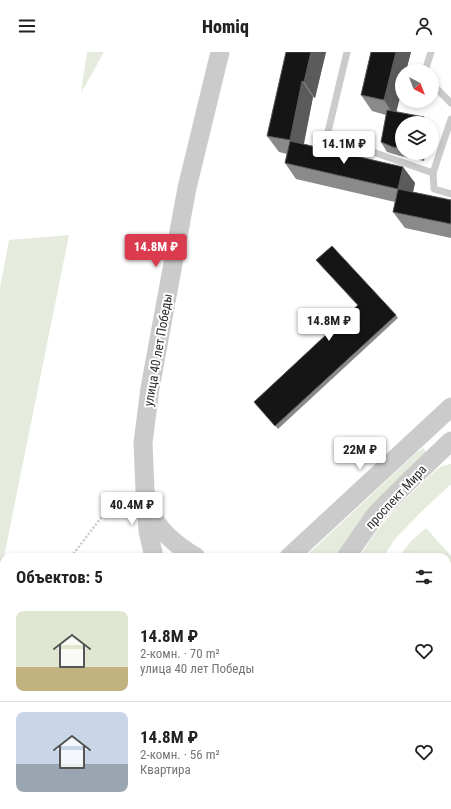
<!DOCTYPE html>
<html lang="ru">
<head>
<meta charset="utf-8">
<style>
	body { margin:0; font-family:"Roboto Condensed",sans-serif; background:#f2f2f2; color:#222; height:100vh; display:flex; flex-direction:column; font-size:15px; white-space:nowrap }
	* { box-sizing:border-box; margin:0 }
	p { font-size:13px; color:#767676 }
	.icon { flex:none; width:22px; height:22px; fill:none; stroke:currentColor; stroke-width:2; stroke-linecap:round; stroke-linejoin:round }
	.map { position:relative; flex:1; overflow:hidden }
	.drawer { position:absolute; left:0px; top:501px; width:451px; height:256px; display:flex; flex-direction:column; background:#fff; border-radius:12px 12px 0 0; box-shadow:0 2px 6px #0003 }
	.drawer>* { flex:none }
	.needle { width:26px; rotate:138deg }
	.tools { position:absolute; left:395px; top:12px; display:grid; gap:8px }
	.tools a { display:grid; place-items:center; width:44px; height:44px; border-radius:50%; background:#fff; box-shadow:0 2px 6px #0003; font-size:20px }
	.price { position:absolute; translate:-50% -34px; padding:0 9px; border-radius:4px; background:#fff; color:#222; font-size:13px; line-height:26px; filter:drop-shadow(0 1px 2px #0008) }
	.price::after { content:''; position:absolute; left:50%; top:24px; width:12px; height:9px; margin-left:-6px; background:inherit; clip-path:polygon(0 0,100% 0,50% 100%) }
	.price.on { background:#db3b4f; color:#fff }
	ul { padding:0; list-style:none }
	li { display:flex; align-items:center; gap:12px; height:100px; padding:0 16px }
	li+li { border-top:1px solid #e0e0e0 }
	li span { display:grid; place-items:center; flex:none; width:112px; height:80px; border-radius:8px; color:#555 }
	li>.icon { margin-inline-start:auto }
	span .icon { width:48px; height:48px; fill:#fffc; stroke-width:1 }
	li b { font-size:17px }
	h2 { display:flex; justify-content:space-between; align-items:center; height:48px; padding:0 16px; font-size:17px }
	header { display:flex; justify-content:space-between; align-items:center; height:52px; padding:0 16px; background:#fff; font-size:18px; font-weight:800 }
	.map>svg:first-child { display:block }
	.green { fill:#e5ebdd }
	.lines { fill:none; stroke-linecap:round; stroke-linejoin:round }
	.path { stroke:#cbcbcb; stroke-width:2.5; stroke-dasharray:2 2; stroke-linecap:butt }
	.service { stroke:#cbcbcb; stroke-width:7 }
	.tertiary { stroke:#cbcbcb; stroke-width:19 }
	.wall { fill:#8a8a8a }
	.shaded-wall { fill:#5b5b5b }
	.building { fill:#151515; stroke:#5b5b5b }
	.labels { text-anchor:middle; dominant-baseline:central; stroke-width:4; stroke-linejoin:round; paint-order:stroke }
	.street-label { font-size:13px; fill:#2e2e2e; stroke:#fff }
</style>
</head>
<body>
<header><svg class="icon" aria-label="menu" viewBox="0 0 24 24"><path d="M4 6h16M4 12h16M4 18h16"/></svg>Homiq<svg class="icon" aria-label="person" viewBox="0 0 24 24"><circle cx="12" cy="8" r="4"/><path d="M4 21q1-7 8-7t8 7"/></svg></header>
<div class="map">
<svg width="451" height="757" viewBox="0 0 451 757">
	<rect width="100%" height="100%" fill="#fff"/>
	<g class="green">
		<polygon points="87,0 104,0 81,41"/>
		<polygon points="69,183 4,505 0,525 0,236 9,188"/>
		<polygon points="423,396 425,398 426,402 364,464 334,505 305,505 415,402"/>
		<polygon points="451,412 451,432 421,460 395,487 383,505 359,505 377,478 397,455 436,418 442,414"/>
		<polygon points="426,476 451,504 451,617 447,620 447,505 399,505 412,488"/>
		<polygon points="50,753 152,753 153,757 50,757"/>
		<polygon points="226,753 249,753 249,757 227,757"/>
		<polygon points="269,753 291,753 292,757 269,757"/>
	</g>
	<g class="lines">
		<g class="path">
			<polyline points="71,505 107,458 130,445"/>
			<polyline points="447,577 451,575"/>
			<polyline points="0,600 4,596"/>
		</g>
		<g class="service">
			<polyline points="347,0 327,84 433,121"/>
			<polyline points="425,19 431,0"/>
			<polyline points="432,32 451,51"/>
			<polyline points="451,67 433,121 434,137 451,142"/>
			<polyline points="421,753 424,757"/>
		</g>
		<g class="tertiary">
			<path d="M149,455C155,477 176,493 196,505"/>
			<polyline points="154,505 148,479 145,438 143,391 150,336 187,136 220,0"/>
			<polyline points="289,505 451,355"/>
			<polyline points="346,505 376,462 408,430 451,389"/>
			<polyline points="217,753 218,757"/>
			<polyline points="259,753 259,757"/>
		</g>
	</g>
	<g class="wall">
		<polygon points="286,0 326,0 315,46 313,45 304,92 403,115 415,131 413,140 451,148 451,186 405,176 393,160 395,150 296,127 285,111 287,102 279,100 267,84"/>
		<polygon points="371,0 411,0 406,19 402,19 402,37 396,60 402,71 402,101 425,101 424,109 400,104 387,100 381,90 386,63 372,59 361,43"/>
		<polygon points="316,208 396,263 398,266 278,377 254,350 358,254"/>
		<polygon points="451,647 451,712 447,716 447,650"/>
		<polygon points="336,753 381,753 384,757 339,757"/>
	</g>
	<g class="shaded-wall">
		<polygon points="311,0 326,0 315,46 304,30"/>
		<polygon points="396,0 411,0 406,19 402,19 402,37 395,65 384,48"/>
		<polygon points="302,29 313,45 301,105 290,88"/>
		<polygon points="424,65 428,71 423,71"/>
		<polygon points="418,101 425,101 424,109"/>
		<polygon points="403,115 415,131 410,153 398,137"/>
	</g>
	<g class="building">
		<polygon points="286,0 311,0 304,30 302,29 290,88 267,84"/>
		<polygon points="371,0 396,0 384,48 361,43"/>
		<polygon points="387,58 424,65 423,71 402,71 402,96 393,95 381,90"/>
		<polygon points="290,89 403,115 398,137 285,111"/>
		<polygon points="398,137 451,148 451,172 393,160"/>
		<polygon points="332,194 396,263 275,374 254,350 358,253 316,208"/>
		<polygon points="451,647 451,679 447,683 447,650"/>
		<polygon points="336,753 382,753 378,757 340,757"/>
	</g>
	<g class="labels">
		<g class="street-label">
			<text transform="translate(158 298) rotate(-80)">улица 40 лет Победы</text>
			<text transform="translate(396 445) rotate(-47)">проспект Мира</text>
		</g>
	</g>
</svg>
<div class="tools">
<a><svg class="needle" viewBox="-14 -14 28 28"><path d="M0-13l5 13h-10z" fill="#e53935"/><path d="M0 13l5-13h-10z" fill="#767676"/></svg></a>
<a><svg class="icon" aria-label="layers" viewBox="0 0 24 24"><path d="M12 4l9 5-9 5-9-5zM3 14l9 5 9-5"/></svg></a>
</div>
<b class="price" style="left:344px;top:113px">14.1M ₽</b>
<b class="price on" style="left:156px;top:216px">14.8M ₽</b>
<b class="price" style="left:329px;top:290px">14.8M ₽</b>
<b class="price" style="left:360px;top:419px">22M ₽</b>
<b class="price" style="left:132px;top:474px">40.4M ₽</b>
<section class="drawer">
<h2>Объектов: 5<svg class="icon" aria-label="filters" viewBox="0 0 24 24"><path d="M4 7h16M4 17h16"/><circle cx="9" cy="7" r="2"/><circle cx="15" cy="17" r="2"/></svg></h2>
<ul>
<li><span style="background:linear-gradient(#dfe7d0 70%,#c2b280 0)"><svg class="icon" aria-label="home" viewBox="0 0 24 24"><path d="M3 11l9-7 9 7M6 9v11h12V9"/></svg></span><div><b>14.8M ₽</b><p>2-комн. · 70 m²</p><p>улица 40 лет Победы</p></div><svg class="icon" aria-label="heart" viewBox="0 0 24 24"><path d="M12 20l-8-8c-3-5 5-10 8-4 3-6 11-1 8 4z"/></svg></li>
<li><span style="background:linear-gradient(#c9d6e8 65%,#9aa5b1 0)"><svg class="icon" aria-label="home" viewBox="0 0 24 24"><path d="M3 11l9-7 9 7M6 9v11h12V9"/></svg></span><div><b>14.8M ₽</b><p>2-комн. · 56 m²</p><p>Квартира</p></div><svg class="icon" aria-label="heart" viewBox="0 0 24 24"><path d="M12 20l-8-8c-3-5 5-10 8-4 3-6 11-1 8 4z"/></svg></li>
</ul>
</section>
</div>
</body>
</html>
